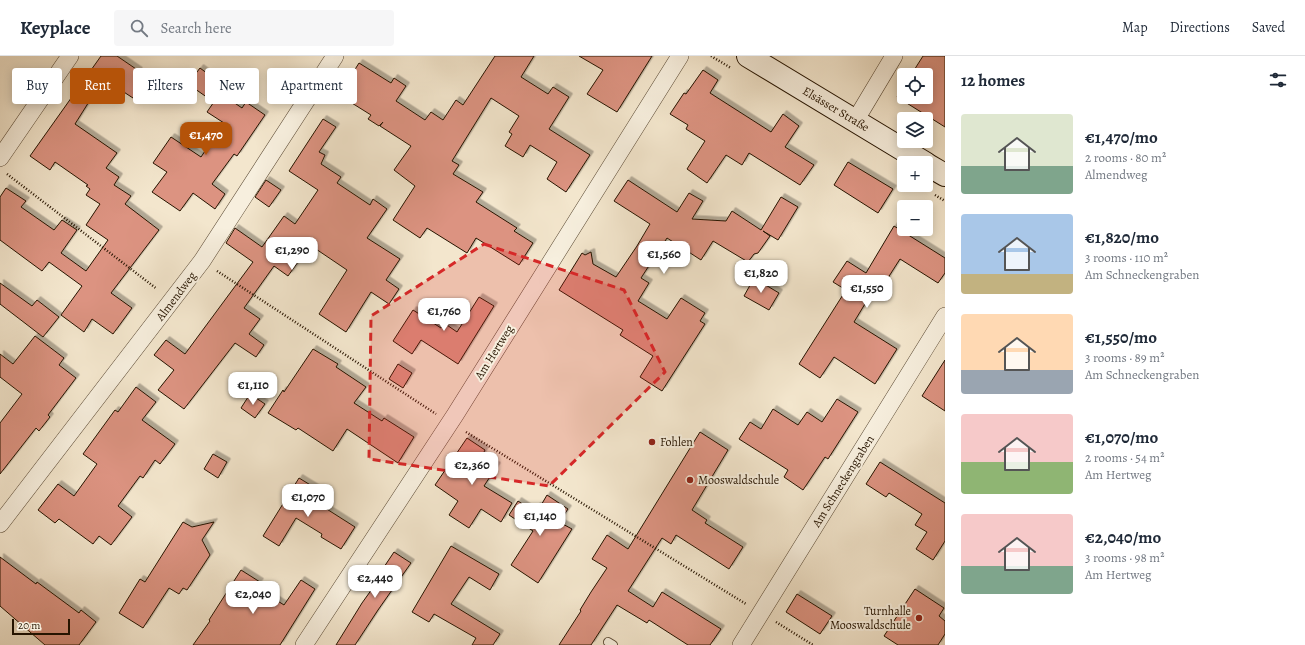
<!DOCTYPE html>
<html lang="en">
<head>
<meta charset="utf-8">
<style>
	body { margin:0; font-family:Alegreya,serif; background:#f6f6f7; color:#1f2937; height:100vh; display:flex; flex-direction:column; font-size:15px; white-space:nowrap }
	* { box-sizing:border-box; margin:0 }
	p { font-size:13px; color:#747a83 }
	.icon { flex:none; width:22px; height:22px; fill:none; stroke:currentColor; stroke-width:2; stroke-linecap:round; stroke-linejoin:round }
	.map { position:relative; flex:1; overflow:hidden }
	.sheet { display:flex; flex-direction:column; background:#fff; width:360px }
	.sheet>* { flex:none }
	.guide { position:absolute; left:12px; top:12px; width:380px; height:36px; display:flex; gap:8px }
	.buttons { position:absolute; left:897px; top:12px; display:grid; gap:8px }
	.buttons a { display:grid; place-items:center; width:36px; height:36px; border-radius:4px; background:#fff; box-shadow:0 2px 10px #0003; font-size:20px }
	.scale { position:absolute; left:12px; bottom:10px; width:58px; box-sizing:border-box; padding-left:4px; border:2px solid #261400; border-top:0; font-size:11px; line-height:14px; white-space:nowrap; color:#261400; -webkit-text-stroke:3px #f7efde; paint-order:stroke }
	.price { position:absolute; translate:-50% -34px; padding:0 9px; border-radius:8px; background:#fff; color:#222; font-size:13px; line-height:26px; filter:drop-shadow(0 1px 2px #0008) }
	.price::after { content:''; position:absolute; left:50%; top:24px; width:12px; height:9px; margin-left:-6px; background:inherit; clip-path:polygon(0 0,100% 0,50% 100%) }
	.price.current { background:#b45309; color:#fff }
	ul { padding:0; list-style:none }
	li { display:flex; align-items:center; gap:12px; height:100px; padding:0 16px }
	li span { display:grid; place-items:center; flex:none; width:112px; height:80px; border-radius:4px; color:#555 }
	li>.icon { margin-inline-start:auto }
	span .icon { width:48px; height:48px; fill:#fffc; stroke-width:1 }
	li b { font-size:17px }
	h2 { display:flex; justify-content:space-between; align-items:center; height:48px; padding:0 16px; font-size:17px }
	.tag { padding:0 14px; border-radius:4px; background:#fff; box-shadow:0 2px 10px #0003; font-size:14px; line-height:36px }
	.tag.current { background:#b45309; color:#fff }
	header { display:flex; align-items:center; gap:24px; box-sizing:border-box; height:56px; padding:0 20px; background:#fff; border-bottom:1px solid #e0e1e3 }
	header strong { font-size:19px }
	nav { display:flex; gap:22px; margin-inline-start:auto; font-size:14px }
	.search { width:280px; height:36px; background:#f6f6f7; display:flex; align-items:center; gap:10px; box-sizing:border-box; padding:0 14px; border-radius:4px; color:#747a83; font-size:15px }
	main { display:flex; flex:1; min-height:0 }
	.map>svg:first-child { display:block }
	.building { fill:#dc9381; stroke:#261400; filter:url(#shadow) }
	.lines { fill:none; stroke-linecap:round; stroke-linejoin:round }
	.lane-casing { stroke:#594833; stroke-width:10 }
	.street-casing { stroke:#594833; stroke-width:18 }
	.secondary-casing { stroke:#261400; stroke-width:24 }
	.path { stroke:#261400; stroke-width:2.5; stroke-dasharray:1 2; stroke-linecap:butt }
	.lane { stroke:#f7efde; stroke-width:8 }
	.street { stroke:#f7efde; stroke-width:17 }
	.secondary { stroke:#f7efde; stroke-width:22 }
	.marked { fill:#d62828; fill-opacity:0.2; stroke:#d62828; stroke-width:3; stroke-dasharray:8 5; stroke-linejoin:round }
	.poi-dot { fill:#8f2418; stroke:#f7efde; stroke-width:1.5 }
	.labels { text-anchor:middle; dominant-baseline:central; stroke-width:4; stroke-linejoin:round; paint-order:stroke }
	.street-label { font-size:12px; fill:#261400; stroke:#f7efde }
	.poi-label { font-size:12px; fill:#261400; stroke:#f7efde; text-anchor:start }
</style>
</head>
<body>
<header>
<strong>Keyplace</strong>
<div class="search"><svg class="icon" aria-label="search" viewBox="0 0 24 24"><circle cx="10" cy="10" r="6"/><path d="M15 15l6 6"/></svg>Search here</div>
<nav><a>Map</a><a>Directions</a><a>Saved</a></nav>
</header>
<main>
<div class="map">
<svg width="945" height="589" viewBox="0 0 945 589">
	<defs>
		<filter id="shadow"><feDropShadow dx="3.5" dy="-3.5" stdDeviation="0" flood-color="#0004"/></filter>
	</defs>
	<rect width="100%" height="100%" fill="#f3e6cd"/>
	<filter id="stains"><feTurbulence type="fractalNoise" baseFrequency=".005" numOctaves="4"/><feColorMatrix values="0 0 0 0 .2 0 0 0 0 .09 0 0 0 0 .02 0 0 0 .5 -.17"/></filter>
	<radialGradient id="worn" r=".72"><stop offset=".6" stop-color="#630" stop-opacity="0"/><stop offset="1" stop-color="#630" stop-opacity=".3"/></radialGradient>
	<g class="building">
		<polygon points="101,0 117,0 139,15 138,16 146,23 133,42 110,27 103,37 97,33 75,68 117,97 106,112 119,121 114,129 131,140 125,148 159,174 111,237 132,252 113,278 92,263 84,276 61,259 82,230 49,206 42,215 0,184 0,141 6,132 26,145 21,151 54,174 62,164 77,174 61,197 86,215 108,184 86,169 100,148 86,139 90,133 86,130 88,129 55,106 50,114 30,100"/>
		<polygon points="495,0 534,0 521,21 548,38 553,31 569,41 549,73 590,99 566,136 547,123 557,106 530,89 523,101 505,90 512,78 509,76 519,60 491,42 452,105 459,109 453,118 483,136 476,146 517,172 514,175 533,187 519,209 476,182 467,197 427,172 420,182 393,164 415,130 394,114 411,90 380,70 383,66 379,70 368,63 371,59 339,39 359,7 391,27 394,22 406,30 396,45 425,64 431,56 443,64 456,44 463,49"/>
		<polygon points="579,0 652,0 617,56 587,38 603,14"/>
		<polygon points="923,0 945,0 945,71 897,41 904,31 904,41 926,41 926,19 911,19"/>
		<polygon points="200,12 220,27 208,42 188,28"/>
		<polygon points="703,14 718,24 710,37 771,76 783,58 799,70 785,91 814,109 800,129 749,97 742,109 726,99 707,127 687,113 705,85 686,73 688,69 670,58 684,37 686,38"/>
		<polygon points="220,37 242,52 246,46 265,59 237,100 234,98 212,128 225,138 215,153 193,137 180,155 152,136 167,116 153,107 171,81 201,101 224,67 207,56"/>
		<polygon points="323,63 336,71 319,96 325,99 321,108 341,121 337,127 370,149 373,143 387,153 367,182 400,203 386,224 399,233 389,248 371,236 346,276 319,258 347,214 310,189 288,220 274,210 244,252 260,263 249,278 264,289 256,301 235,287 184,353 158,334 174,314 154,299 166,284 185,298 253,206 226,187 235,172 262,191 284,160 295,168 318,134 289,115"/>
		<polygon points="848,106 893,133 878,157 834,129"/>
		<polygon points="266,124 281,134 269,151 255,141"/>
		<polygon points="628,124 677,156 689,137 703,145 692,163 726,165 732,155 761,174 781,141 798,151 778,184 763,175 770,180 758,197 754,198 748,206 713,185 701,204 667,182 641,222 649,227 638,245 667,263 681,242 705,257 700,265 705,268 662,335 640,321 653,300 620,279 623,274 559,234 582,197 585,199 591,196 593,208 616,221 637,190 650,168 614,145"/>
		<polygon points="894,170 945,202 945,217 938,227 900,203 879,236 874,233 854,266 897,293 875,328 834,301 820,322 799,308 846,234 833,226 847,205 866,217"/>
		<polygon points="754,222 779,237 769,254 744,240"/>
		<polygon points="0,227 32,250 37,244 59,261 43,281 0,248"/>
		<polygon points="479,241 494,250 458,308 421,284 412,298 393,285 413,254 441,272 444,267 457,276"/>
		<polygon points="35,280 64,302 59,309 76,322 48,359 50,361 39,375 36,372 0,418 0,367 22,338 0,321 0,298 13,308"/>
		<polygon points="313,293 338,308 336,311 366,331 354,347 382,365 384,362 414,381 398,407 347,373 333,395 298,372 296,374 268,357 283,334 284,336"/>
		<polygon points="945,304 945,355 922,340"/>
		<polygon points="398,308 412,317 403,332 389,323"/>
		<polygon points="136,331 156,346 142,364 175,388 160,408 155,404 143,422 140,420 118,450 132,461 111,489 99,480 93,488 59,463 55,467 38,454 58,428 74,440 97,408 83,398 115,354 118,356"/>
		<polygon points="250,338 265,348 255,362 241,352"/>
		<polygon points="837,343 858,356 828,403 825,401 803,434 784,421 788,414 739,383 750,366 761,373 773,353 798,369 807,356 822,366"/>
		<polygon points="700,376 728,394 692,454 707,464 705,467 743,491 729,513 676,479 671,488 662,482 628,535 653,551 662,536 721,573 710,589 688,589 649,564 647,567 617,549 591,589 559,589 581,555 580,554 591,536 607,512 592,503 607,479 628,493"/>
		<polygon points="467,382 485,394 482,400 497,410 484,430 512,447 501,466 481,453 469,472 449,459 458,445 435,429"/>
		<polygon points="213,398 227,406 218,422 204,413"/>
		<polygon points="880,406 945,447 945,485 933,504 916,493 927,476 915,469 922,458 889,437 886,441 866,428"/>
		<polygon points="299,422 317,433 311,443 355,471 341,493 321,481 322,478 296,462 279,490 263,480"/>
		<polygon points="547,439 568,453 559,466 572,473 538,527 511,509 533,475 509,459 518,445 533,455 537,450 540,451"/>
		<polygon points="183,466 192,471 214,466 202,484 210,499 187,534 183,532 179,538 169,532 143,572 119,557 140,523 145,526"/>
		<polygon points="451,490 499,518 490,534 469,521 451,548 500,578 493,589 472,589 476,582 434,558 429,566 412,556"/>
		<polygon points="394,496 411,507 378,554 355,589 336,589 362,547 382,519 380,517"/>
		<polygon points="0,501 36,528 37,526 79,557 81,554 96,566 79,589 45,589 0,550"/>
		<polygon points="241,514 260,526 256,531 284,549 301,524 315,533 280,589 193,589 210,565 209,564"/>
		<polygon points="915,533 944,552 939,560 945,565 945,578 938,589 898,589 884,580"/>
		<polygon points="797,538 832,560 820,578 786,556"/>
	</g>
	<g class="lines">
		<defs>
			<polyline id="lane" points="608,586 613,589"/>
			<g id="street">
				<polyline points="855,65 894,0"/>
				<polyline points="0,102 70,0"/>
				<polyline points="0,468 202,205 335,0"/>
				<polyline points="304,589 455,359 680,0"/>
				<polyline points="741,589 945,260"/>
			</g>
			<g id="secondary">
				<polyline points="748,0 925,107"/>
				<polyline points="926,108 945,119"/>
			</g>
		</defs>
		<use href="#lane" class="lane-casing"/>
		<use href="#street" class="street-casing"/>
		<use href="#secondary" class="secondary-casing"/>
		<g class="path">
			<polyline points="711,0 731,12"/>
			<polyline points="7,118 157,233"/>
			<polyline points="935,139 945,145"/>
			<polyline points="217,215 436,358"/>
			<polyline points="466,376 746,548"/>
			<polyline points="776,566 813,589"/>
		</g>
		<use href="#lane" class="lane"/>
		<use href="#street" class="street"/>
		<use href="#secondary" class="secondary"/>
	</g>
	<path class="marked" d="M484,188L624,234L665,316L549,430L369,403L371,260Z"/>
	<g class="poi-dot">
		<circle cx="652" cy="386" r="4"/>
		<circle cx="690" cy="424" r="4"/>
		<circle cx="919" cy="562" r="4"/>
	</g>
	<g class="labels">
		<g class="street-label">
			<text transform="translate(836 53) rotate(31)">Elsässer Straße</text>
			<text transform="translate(176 240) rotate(-53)">Almendweg</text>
			<text transform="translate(494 296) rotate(-58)">Am Hertweg</text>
			<text transform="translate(843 425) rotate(-58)">Am Schneckengraben</text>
		</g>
		<g class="poi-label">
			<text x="660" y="386">Fohlen</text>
			<text x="698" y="424">Mooswaldschule</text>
			<text x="911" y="555" text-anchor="end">Turnhalle<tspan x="911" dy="14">Mooswaldschule</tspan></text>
		</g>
	</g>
	<rect width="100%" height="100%" filter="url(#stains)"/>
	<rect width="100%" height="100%" fill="url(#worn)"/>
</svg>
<div class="buttons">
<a><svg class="icon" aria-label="locate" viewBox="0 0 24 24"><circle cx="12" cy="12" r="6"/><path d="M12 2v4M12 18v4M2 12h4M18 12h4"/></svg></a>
<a><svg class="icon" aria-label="layers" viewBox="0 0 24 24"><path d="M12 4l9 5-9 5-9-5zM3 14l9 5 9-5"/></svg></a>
<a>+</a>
<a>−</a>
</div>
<div class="scale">20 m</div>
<b class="price current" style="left:206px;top:100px">€1,470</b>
<b class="price" style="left:292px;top:215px">€1,290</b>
<b class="price" style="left:664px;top:219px">€1,560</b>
<b class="price" style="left:761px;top:238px">€1,820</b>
<b class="price" style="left:867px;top:253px">€1,550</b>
<b class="price" style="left:444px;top:276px">€1,760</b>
<b class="price" style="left:253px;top:350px">€1,110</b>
<b class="price" style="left:472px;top:430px">€2,360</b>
<b class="price" style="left:308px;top:462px">€1,070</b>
<b class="price" style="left:540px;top:481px">€1,140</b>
<b class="price" style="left:375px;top:543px">€2,440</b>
<b class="price" style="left:253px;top:559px">€2,040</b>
<div class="guide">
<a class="tag">Buy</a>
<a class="tag current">Rent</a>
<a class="tag">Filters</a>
<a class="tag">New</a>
<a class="tag">Apartment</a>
</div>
</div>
<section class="sheet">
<h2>12 homes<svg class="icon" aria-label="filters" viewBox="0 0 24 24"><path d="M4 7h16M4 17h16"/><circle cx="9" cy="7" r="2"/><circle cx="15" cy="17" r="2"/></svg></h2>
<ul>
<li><span style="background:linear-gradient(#dfe7d0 65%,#7fa58c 0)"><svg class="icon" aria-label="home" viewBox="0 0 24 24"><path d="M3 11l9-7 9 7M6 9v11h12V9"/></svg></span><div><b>€1,470/mo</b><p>2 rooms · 80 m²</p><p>Almendweg</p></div></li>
<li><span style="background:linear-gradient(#a9c7e8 75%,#c2b280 0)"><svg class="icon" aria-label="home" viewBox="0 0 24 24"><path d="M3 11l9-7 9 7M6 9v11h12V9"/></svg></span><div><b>€1,820/mo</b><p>3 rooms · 110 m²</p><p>Am Schneckengraben</p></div></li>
<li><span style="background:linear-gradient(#ffd9b3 70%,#9aa5b1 0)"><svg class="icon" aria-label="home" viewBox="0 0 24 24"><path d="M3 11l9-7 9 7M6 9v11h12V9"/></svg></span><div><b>€1,550/mo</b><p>3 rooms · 89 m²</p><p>Am Schneckengraben</p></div></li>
<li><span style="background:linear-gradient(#f6c9c9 60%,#8fb573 0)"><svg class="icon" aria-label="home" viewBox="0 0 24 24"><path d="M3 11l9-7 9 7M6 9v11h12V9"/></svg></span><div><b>€1,070/mo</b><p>2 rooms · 54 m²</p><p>Am Hertweg</p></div></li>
<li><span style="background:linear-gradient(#f6c9c9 65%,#7fa58c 0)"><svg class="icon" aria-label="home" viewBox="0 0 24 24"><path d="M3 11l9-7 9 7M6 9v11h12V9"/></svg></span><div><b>€2,040/mo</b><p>3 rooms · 98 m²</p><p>Am Hertweg</p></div></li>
</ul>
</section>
</main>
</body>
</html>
